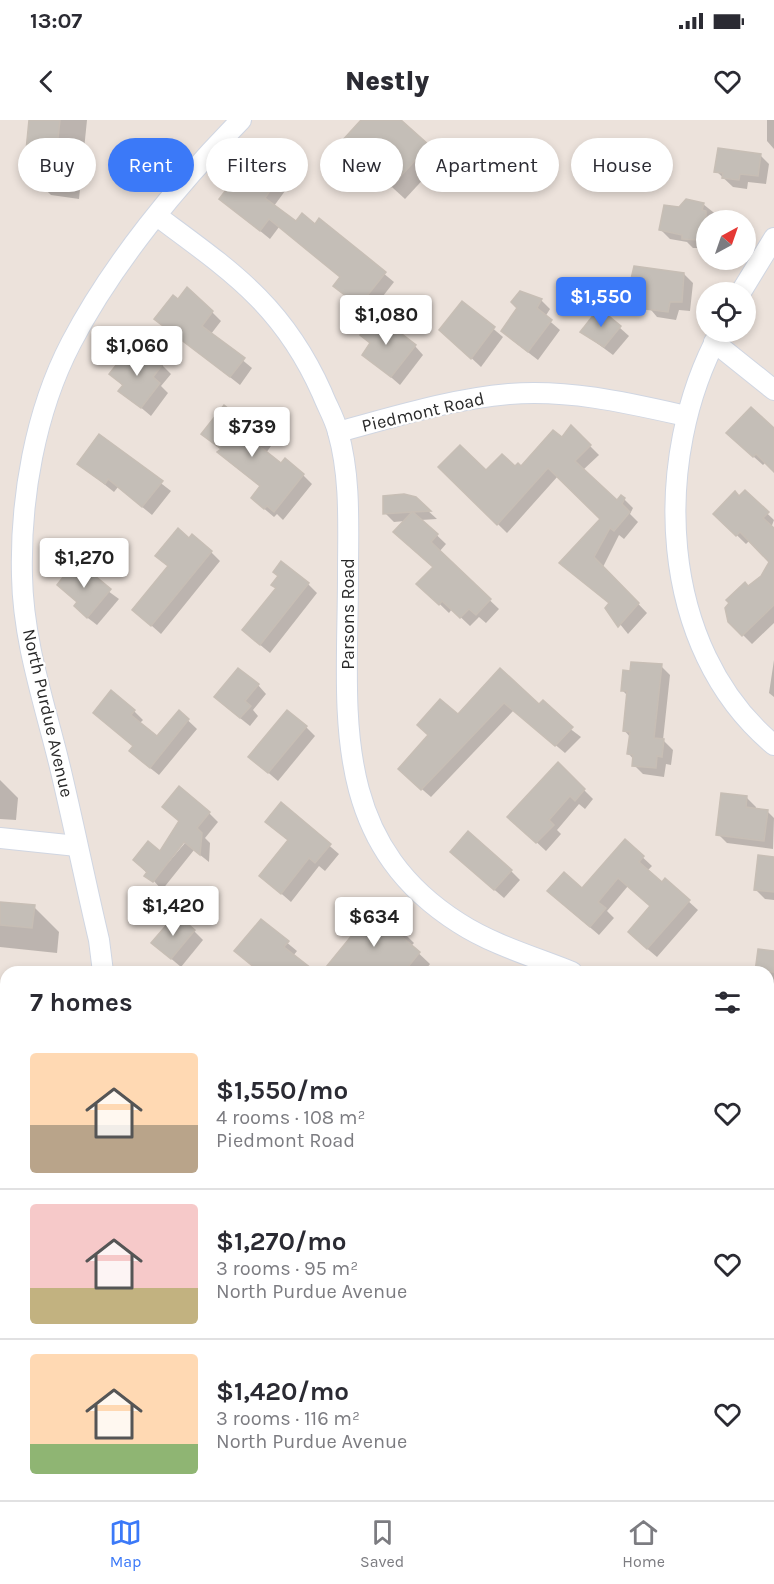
<!DOCTYPE html>
<html lang="en">
<head>
<meta charset="utf-8">
<style>
	body { margin:0; font-family:Karla,sans-serif; background:#f2f2f3; color:#2b2b33; height:100vh; display:flex; flex-direction:column; font-size:22px; white-space:nowrap }
	* { box-sizing:border-box; margin:0 }
	p { font-size:20px; color:#7c7c81 }
	.icon { flex:none; width:33px; height:33px; fill:none; stroke:currentColor; stroke-width:2; stroke-linecap:round; stroke-linejoin:round }
	.map { position:relative; flex:1; overflow:hidden }
	.details { position:absolute; left:0px; top:846px; width:774px; height:534px; display:flex; flex-direction:column; background:#fff; border-radius:18px 18px 0 0; box-shadow:0 3px 9px #0003 }
	.details>* { flex:none }
	.guide { position:absolute; left:18px; top:18px; width:738px; height:54px; display:flex; gap:12px }
	.needle { width:39px; rotate:40deg }
	.tools { position:absolute; left:696px; top:90px; display:grid; gap:12px }
	.tools a { display:grid; place-items:center; width:60px; height:60px; border-radius:50%; background:#fff; box-shadow:0 3px 9px #0003; font-size:30px }
	.price { position:absolute; translate:-50% -51px; padding:0 14px; border-radius:6px; background:#fff; color:#222; font-size:20px; line-height:39px; filter:drop-shadow(0 2px 3px #0008) }
	.price::after { content:''; position:absolute; left:50%; top:36px; width:18px; height:14px; margin-left:-9px; background:inherit; clip-path:polygon(0 0,100% 0,50% 100%) }
	.price.active { background:#3b79f8; color:#fff }
	ul { padding:0; list-style:none }
	li { display:flex; align-items:center; gap:18px; height:150px; padding:0 30px }
	li+li { border-top:2px solid #e1e1e2 }
	li span { display:grid; place-items:center; flex:none; width:168px; height:120px; border-radius:6px; color:#555 }
	li>.icon { margin-inline-start:auto }
	span .icon { width:72px; height:72px; fill:#fffc; stroke-width:1 }
	li b { font-size:26px }
	h2 { display:flex; justify-content:space-between; align-items:center; height:72px; padding:0 30px; font-size:26px }
	.tag { padding:0 21px; border-radius:27px; background:#fff; box-shadow:0 3px 9px #0003; font-size:21px; line-height:54px }
	.tag.active { background:#3b79f8; color:#fff }
	.status { display:flex; justify-content:space-between; align-items:center; height:42px; padding:0 30px; background:#fff; direction:ltr }
	.status svg { height:16px; fill:currentColor }
	header { display:flex; justify-content:space-between; align-items:center; height:78px; padding:0 30px; background:#fff; font-size:27px; font-weight:800 }
	.tabs { display:flex; justify-content:space-around; align-items:center; height:84px; border-top:2px solid #e1e1e2; background:#fff; font-size:16px; color:#7c7c81 }
	.tabs a { display:grid; justify-items:center; gap:3px }
	.tabs .active { color:#3b79f8 }
	.map>svg:first-child { display:block }
	.shadow { fill:#0003; fill-rule:evenodd }
	.building { fill:#c4beb7; stroke:#c7beb5; stroke-width:1.5 }
	.lines { fill:none; stroke-linecap:round; stroke-linejoin:round }
	.street-casing { stroke:#d0d6e2; stroke-width:22 }
	.secondary-casing { stroke:#d0d6e2; stroke-width:30 }
	.street { stroke:#fff; stroke-width:20 }
	.secondary { stroke:#fff; stroke-width:27 }
	.labels { text-anchor:middle; dominant-baseline:central; stroke-width:4.5; stroke-linejoin:round; paint-order:stroke }
	.street-label { font-size:18px; fill:#292929; stroke:#fff }
</style>
</head>
<body>
<div class="status"><b>13:07</b><svg viewBox="0 0 49 12"><path d="M0 12V9h3v3zM5 12V6h3v6zM10 12V3h3v9zM15 12V0h3v12zM26 1h20v11H26zM47 4h2v5h-2z"/></svg></div>
<header><svg class="icon" aria-label="back" viewBox="0 0 24 24"><path d="M15 5l-7 7 7 7"/></svg>Nestly<svg class="icon" aria-label="heart" viewBox="0 0 24 24"><path d="M12 20l-8-8c-3-5 5-10 8-4 3-6 11-1 8 4z"/></svg></header>
<div class="map">
<svg width="774" height="1380" viewBox="0 0 774 1380">
	<rect width="100%" height="100%" fill="#ece2db"/>
	<g class="shadow">
		<polygon points="31,0 87,0 79,79 51,75 25,50"/>
		<polygon points="363,0 399,0 441,40 405,79 357,35"/>
		<polygon points="767,0 774,0 774,29 767,21"/>
		<polygon points="760,35 769,44 766,64 748,62 747,69 733,67 716,51"/>
		<polygon points="255,46 285,71 274,86 296,103 315,106 319,100 394,162 369,194 335,166 342,158 279,107 270,119 221,79 238,68"/>
		<polygon points="703,84 723,100 706,100 706,128 693,128 687,122 670,119 661,110 680,88"/>
		<polygon points="684,154 693,163 690,191 679,190 676,200 657,197 641,178 643,168 633,159"/>
		<polygon points="541,180 550,189 545,197 560,210 538,240 512,220"/>
		<polygon points="178,181 212,192 221,201 211,214 252,248 240,265 156,199"/>
		<polygon points="463,183 503,217 481,247 450,218"/>
		<polygon points="600,190 629,216 613,235 582,212"/>
		<polygon points="415,226 423,235 400,265 364,234"/>
		<polygon points="134,244 162,245 171,254 161,266 168,273 151,296 120,270 123,266 111,254"/>
		<polygon points="224,287 271,326 266,333 281,345 303,355 312,364 283,400 277,394 274,397 261,386 261,367 228,341 219,332 222,330 212,322"/>
		<polygon points="571,307 599,335 583,350 617,382 624,379 633,388 630,394 638,402 624,419 619,415 603,447 647,493 628,514 607,488 610,484 561,443 602,399 558,356 507,413 440,347 486,352 521,348 563,320"/>
		<polygon points="774,310 774,350 766,342 763,345 737,322"/>
		<polygon points="100,316 171,371 152,395 118,367 114,372 79,344"/>
		<polygon points="745,372 774,400 771,408 774,410 774,503 752,524 729,501 748,468 762,457 771,442 750,420 746,424 715,394"/>
		<polygon points="415,379 437,399 421,400 446,424 439,432 499,489 486,503 479,497 470,506 452,489 449,493 419,464 434,447 405,401 394,402 385,393"/>
		<polygon points="189,420 211,432 220,441 161,514 134,490 169,447 157,436"/>
		<polygon points="86,455 119,479 97,505 84,495 79,482"/>
		<polygon points="280,457 308,464 317,473 270,533 253,519 277,469"/>
		<polygon points="774,540 774,577 769,573"/>
		<polygon points="661,546 670,555 663,620 673,630 671,645 666,644 664,657 643,654 634,645 634,640 629,634 630,617 624,610 628,576 622,570"/>
		<polygon points="500,550 540,586 581,617 565,633 514,590 431,677 409,658 430,616 458,596"/>
		<polygon points="258,565 266,574 253,590 258,596 250,606 225,586"/>
		<polygon points="134,591 143,600 139,604 158,618 179,592 197,609 159,655 140,640 135,627 95,593"/>
		<polygon points="306,607 315,616 278,661 250,637"/>
		<polygon points="558,644 593,679 585,689 579,684 557,710 561,714 546,731 518,705"/>
		<polygon points="0,660 18,678 16,700 0,699"/>
		<polygon points="747,678 756,687 755,690 767,691 774,698 773,729 727,723 718,714"/>
		<polygon points="281,684 339,734 325,751 319,746 291,782 261,756 289,721 267,702"/>
		<path d="M209,693L218,702L205,718L210,723L209,742L194,730L162,770L135,740L160,733ZM187,716L190,717L168,743Z"/>
		<polygon points="625,721 652,746 647,751 662,764 665,760 698,790 657,837 638,821 651,787 628,766 607,791 614,798 599,815 558,780 583,770"/>
		<polygon points="774,738 774,780 765,779 756,770"/>
		<polygon points="460,740 511,751 520,760 504,778"/>
		<polygon points="0,783 34,787 59,812 57,833 0,827"/>
		<polygon points="261,801 297,831 293,836 314,852 260,852"/>
		<polygon points="194,811 203,820 181,847 162,831"/>
		<polygon points="403,812 414,823 411,826 430,844 424,852 333,852"/>
		<polygon points="774,833 774,864 768,863 768,852 756,852"/>
		<polygon points="774,1083 774,1133 768,1127"/>
		<polygon points="6,1100 6,1155 0,1156 0,1101"/>
		<polygon points="0,1182 3,1184 5,1206 0,1207"/>
		<polygon points="165,1374 236,1374 239,1380 160,1380 159,1376"/>
		<polygon points="286,1374 383,1374 385,1380 288,1380"/>
	</g>
	<g class="building">
		<polygon points="29,0 60,0 54,54 24,51"/>
		<polygon points="361,0 401,0 429,25 391,67 341,22"/>
		<polygon points="718,28 761,34 758,56 740,54 739,60 722,58 723,53 714,52"/>
		<polygon points="254,44 277,61 265,78 296,101 302,93 315,104 319,98 386,152 359,186 333,166 340,157 269,99 260,111 219,79 232,62 237,66"/>
		<polygon points="686,79 704,83 702,90 706,91 706,115 699,114 698,120 682,119 682,115 659,110 664,85 679,87"/>
		<polygon points="634,146 684,153 682,182 670,182 668,192 646,189 647,181 640,178 643,162 631,159"/>
		<polygon points="187,167 213,191 202,206 245,238 230,257 154,199 173,175 178,179"/>
		<polygon points="520,171 542,179 537,188 552,200 528,232 501,211 517,188 511,182"/>
		<polygon points="462,181 495,207 471,239 439,210"/>
		<polygon points="599,188 621,206 604,227 580,212"/>
		<polygon points="376,194 416,225 391,257 362,235 370,223 360,215"/>
		<polygon points="144,229 163,244 153,257 160,263 141,288 118,271 123,265 109,254 124,235 134,242"/>
		<polygon points="224,285 263,316 257,324 281,343 285,338 304,354 274,392 267,386 264,389 251,378 260,366 217,332 221,329 201,314"/>
		<polygon points="751,287 774,308 774,352 756,334 753,337 726,313"/>
		<polygon points="571,305 591,325 575,341 617,380 621,375 625,378 622,384 630,392 614,411 610,408 594,437 639,483 618,507 605,488 609,483 559,443 600,399 548,348 497,405 438,347 460,325 486,350 502,334 515,346 518,343 521,346 553,310 562,317"/>
		<polygon points="99,314 163,361 142,387 108,359 105,364 77,344"/>
		<polygon points="745,370 769,392 763,398 774,408 774,485 742,516 728,502 725,488 729,483 726,480 745,462 748,466 761,456 769,442 740,412 736,416 713,394 735,371 739,376"/>
		<polygon points="404,374 416,377 431,391 413,392 438,414 431,422 491,479 476,495 469,489 460,498 442,481 439,485 416,464 433,447 393,412 412,392 383,394 383,376"/>
		<polygon points="178,408 189,418 192,414 212,431 151,506 132,490 168,446 155,436"/>
		<polygon points="281,441 309,463 260,525 242,510 276,468 271,465 278,456 273,452"/>
		<polygon points="74,443 86,453 88,450 111,469 87,498 74,486 77,482 57,465"/>
		<polygon points="631,542 662,544 654,618 664,619 662,637 657,636 656,648 632,646 633,635 627,634 630,612 623,611 627,571 621,571 623,550 630,551"/>
		<polygon points="238,548 259,564 245,581 251,586 240,598 214,577"/>
		<polygon points="500,548 539,584 543,580 573,607 555,626 504,583 421,670 398,649 428,615 417,605 440,579 458,594"/>
		<polygon points="111,570 135,590 131,595 157,616 179,590 189,599 150,648 129,631 133,626 93,593"/>
		<polygon points="287,590 307,606 268,653 248,637"/>
		<polygon points="558,642 585,669 575,681 570,676 549,700 554,705 536,723 507,697"/>
		<polygon points="179,666 210,692 197,708 202,713 200,735 184,722 153,762 144,756 147,752 133,740 148,721 160,731 179,701 162,687"/>
		<polygon points="721,673 747,676 746,687 768,690 764,721 716,715"/>
		<polygon points="281,682 331,724 315,743 309,738 281,774 259,756 288,720 265,702"/>
		<polygon points="468,711 512,750 494,770 450,732"/>
		<polygon points="625,719 644,736 639,742 662,762 665,758 690,780 647,829 628,812 650,786 618,758 598,782 606,788 590,807 547,771 564,752 582,768"/>
		<polygon points="758,735 774,737 774,772 754,770"/>
		<polygon points="0,782 35,785 32,808 0,805"/>
		<polygon points="375,787 404,810 400,815 420,832 404,852 396,845 389,852 322,852"/>
		<polygon points="176,794 195,810 171,839 151,823"/>
		<polygon points="261,799 289,821 284,827 316,852 260,852 234,831"/>
		<polygon points="758,829 774,831 774,852 755,852"/>
	</g>
	<g class="lines">
		<defs>
			<g id="street">
				<path d="M157,96C231,151 283,185 322,273C327,286 335,299 338,312C351,358 348,407 348,454C348,590 327,719 459,803C493,825 535,837 572,852"/>
				<polyline points="741,172 774,118"/>
				<path d="M720,212C651,338 657,528 774,625"/>
				<polyline points="714,222 774,270"/>
				<path d="M338,312C394,297 451,279 509,274C569,269 628,283 686,296"/>
				<polyline points="0,718 77,726"/>
				<path d="M103,852L99,820C85,761 73,701 59,643C44,582 23,520 22,456C20,379 35,292 71,223C112,144 178,64 241,0"/>
				<polyline points="768,903 774,902"/>
				<polyline points="0,1274 6,1266"/>
				<polyline points="0,1375 9,1380"/>
			</g>
			<g id="secondary">
				<polyline points="0,1028 6,1029"/>
				<polyline points="768,1210 774,1211"/>
			</g>
		</defs>
		<use href="#street" class="street-casing"/>
		<use href="#secondary" class="secondary-casing"/>
		<use href="#street" class="street"/>
		<use href="#secondary" class="secondary"/>
	</g>
	<g class="labels">
		<g class="street-label">
			<text transform="translate(423 292) rotate(-13)">Piedmont Road</text>
			<text transform="translate(348 494) rotate(-90)">Parsons Road</text>
			<text transform="translate(48 593) rotate(77)">North Purdue Avenue</text>
		</g>
	</g>
</svg>
<div class="tools">
<a><svg class="needle" viewBox="-14 -14 28 28"><path d="M0-13l5 13h-10z" fill="#e53935"/><path d="M0 13l5-13h-10z" fill="#7c7c81"/></svg></a>
<a><svg class="icon" aria-label="locate" viewBox="0 0 24 24"><circle cx="12" cy="12" r="6"/><path d="M12 2v4M12 18v4M2 12h4M18 12h4"/></svg></a>
</div>
<b class="price active" style="left:601px;top:208px">$1,550</b>
<b class="price" style="left:386px;top:226px">$1,080</b>
<b class="price" style="left:137px;top:257px">$1,060</b>
<b class="price" style="left:252px;top:338px">$739</b>
<b class="price" style="left:84px;top:469px">$1,270</b>
<b class="price" style="left:173px;top:817px">$1,420</b>
<b class="price" style="left:374px;top:828px">$634</b>
<div class="guide">
<a class="tag">Buy</a>
<a class="tag active">Rent</a>
<a class="tag">Filters</a>
<a class="tag">New</a>
<a class="tag">Apartment</a>
<a class="tag">House</a>
</div>
<section class="details">
<h2>7 homes<svg class="icon" aria-label="filters" viewBox="0 0 24 24"><path d="M4 7h16M4 17h16"/><circle cx="9" cy="7" r="2"/><circle cx="15" cy="17" r="2"/></svg></h2>
<ul>
<li><span style="background:linear-gradient(#ffd9b3 60%,#b9a48a 0)"><svg class="icon" aria-label="home" viewBox="0 0 24 24"><path d="M3 11l9-7 9 7M6 9v11h12V9"/></svg></span><div><b>$1,550/mo</b><p>4 rooms · 108 m²</p><p>Piedmont Road</p></div><svg class="icon" aria-label="heart" viewBox="0 0 24 24"><path d="M12 20l-8-8c-3-5 5-10 8-4 3-6 11-1 8 4z"/></svg></li>
<li><span style="background:linear-gradient(#f6c9c9 70%,#c2b280 0)"><svg class="icon" aria-label="home" viewBox="0 0 24 24"><path d="M3 11l9-7 9 7M6 9v11h12V9"/></svg></span><div><b>$1,270/mo</b><p>3 rooms · 95 m²</p><p>North Purdue Avenue</p></div><svg class="icon" aria-label="heart" viewBox="0 0 24 24"><path d="M12 20l-8-8c-3-5 5-10 8-4 3-6 11-1 8 4z"/></svg></li>
<li><span style="background:linear-gradient(#ffd9b3 75%,#8fb573 0)"><svg class="icon" aria-label="home" viewBox="0 0 24 24"><path d="M3 11l9-7 9 7M6 9v11h12V9"/></svg></span><div><b>$1,420/mo</b><p>3 rooms · 116 m²</p><p>North Purdue Avenue</p></div><svg class="icon" aria-label="heart" viewBox="0 0 24 24"><path d="M12 20l-8-8c-3-5 5-10 8-4 3-6 11-1 8 4z"/></svg></li>
</ul>
</section>
</div>
<nav class="tabs">
<a class="active"><svg class="icon" aria-label="map" viewBox="0 0 24 24"><path d="M3 6l6-2 6 2 6-2v14l-6 2-6-2-6 2zM9 4v14M15 6v14"/></svg>Map</a>
<a><svg class="icon" aria-label="saved" viewBox="0 0 24 24"><path d="M7 4h10v16l-5-4-5 4z"/></svg>Saved</a>
<a><svg class="icon" aria-label="home" viewBox="0 0 24 24"><path d="M3 11l9-7 9 7M6 9v11h12V9"/></svg>Home</a>
</nav>
</body>
</html>
